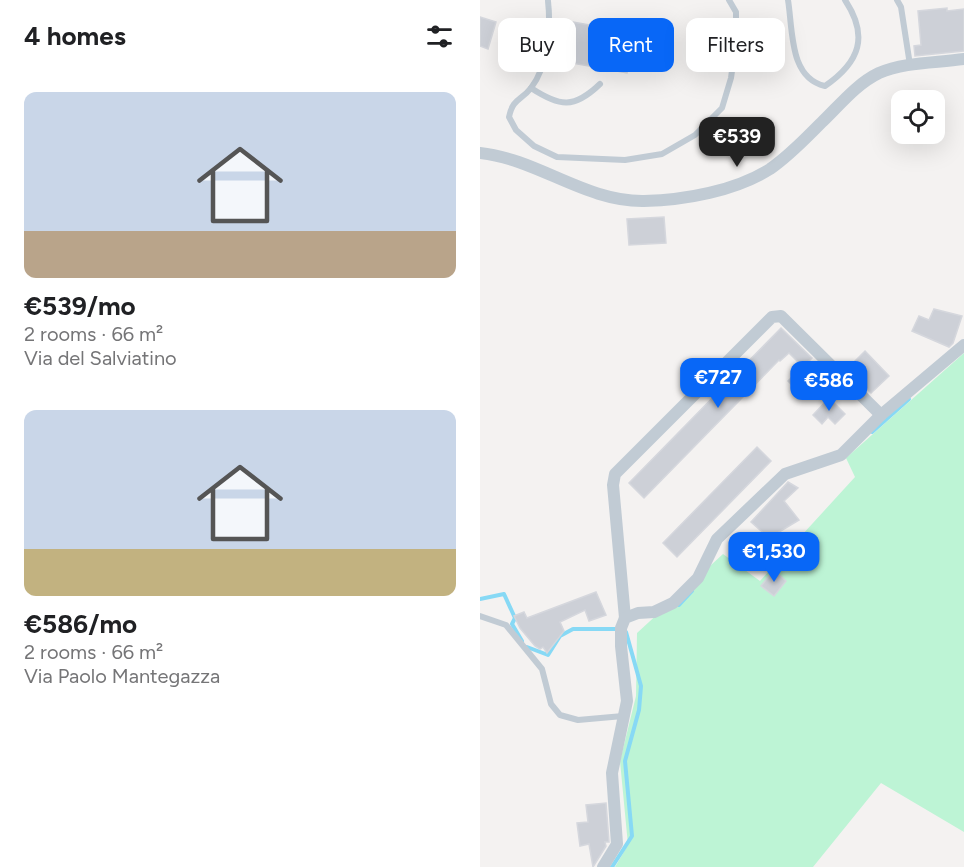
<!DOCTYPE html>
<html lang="en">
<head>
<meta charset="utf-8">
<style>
	body { margin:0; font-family:Figtree,sans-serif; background:#f2f2f2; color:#202124; height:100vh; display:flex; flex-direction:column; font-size:22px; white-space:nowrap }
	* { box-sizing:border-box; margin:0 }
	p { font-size:20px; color:#757577 }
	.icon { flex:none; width:33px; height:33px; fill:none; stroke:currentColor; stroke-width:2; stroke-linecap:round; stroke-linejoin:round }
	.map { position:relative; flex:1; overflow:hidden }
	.sheet { display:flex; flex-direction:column; background:#fff; width:480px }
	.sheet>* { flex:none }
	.guide { position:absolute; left:18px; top:18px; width:375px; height:54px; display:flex; gap:12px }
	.controls { position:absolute; left:411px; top:90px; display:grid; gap:12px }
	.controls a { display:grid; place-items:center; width:54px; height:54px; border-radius:12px; background:#fff; box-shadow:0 6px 24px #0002; font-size:30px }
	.price { position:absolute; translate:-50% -51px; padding:0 14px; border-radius:12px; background:#0867f7; color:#fff; font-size:20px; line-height:39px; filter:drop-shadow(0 2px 3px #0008) }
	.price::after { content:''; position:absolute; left:50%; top:36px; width:18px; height:14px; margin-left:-9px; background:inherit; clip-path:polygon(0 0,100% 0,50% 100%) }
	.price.on { background:#222; color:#fff }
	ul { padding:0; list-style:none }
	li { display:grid; align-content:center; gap:12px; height:318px; padding:0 24px }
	li span { display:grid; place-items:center; height:186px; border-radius:12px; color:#555 }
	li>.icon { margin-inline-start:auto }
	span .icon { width:108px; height:108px; fill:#fffc; stroke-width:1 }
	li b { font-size:26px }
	h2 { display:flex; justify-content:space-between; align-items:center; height:72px; padding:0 24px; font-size:26px }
	.tag { padding:0 21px; border-radius:12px; background:#fff; box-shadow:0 6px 24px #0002; font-size:21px; line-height:54px }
	.tag.on { background:#0867f7; color:#fff }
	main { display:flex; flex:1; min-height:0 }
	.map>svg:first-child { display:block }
	.green { fill:#bdf4d5 }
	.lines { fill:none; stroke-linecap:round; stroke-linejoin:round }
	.stream { stroke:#87d9f5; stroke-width:4 }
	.building { fill:#cdd0d7; stroke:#d5d7dd; stroke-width:1.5 }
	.service { stroke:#c1cbd4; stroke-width:6 }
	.minor { stroke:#c1cbd4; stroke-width:12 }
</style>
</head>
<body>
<main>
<section class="sheet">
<h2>4 homes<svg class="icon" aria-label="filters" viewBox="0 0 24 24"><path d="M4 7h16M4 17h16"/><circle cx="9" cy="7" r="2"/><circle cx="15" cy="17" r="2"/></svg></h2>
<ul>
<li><span style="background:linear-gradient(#c9d6e8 75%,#b9a48a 0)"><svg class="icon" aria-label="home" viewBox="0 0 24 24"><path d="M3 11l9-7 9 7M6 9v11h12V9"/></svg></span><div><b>€539/mo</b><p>2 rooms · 66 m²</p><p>Via del Salviatino</p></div></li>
<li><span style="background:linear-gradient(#c9d6e8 75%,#c2b280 0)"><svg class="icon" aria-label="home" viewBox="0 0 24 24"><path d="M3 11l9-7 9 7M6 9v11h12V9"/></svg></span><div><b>€586/mo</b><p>2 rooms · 66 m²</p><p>Via Paolo Mantegazza</p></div></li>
</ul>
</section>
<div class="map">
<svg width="484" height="867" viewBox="0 0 484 867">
	<rect width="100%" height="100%" fill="#f4f2f1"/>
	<polygon class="green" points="484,353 484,832 401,783 333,867 135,867 148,845 140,761 156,696 157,633 243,554 280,581 375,477 366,458"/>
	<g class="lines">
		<g class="stream">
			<polyline points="392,432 429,399"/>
			<polyline points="0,599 24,594 35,618 32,624 42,641"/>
			<polyline points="199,605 212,591"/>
			<polyline points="47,647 68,655 80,636 93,629 139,629"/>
			<polyline points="132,867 152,836 145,761 159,710 161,686 146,632"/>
		</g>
	</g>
	<g class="building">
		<polygon points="467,8 467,11 484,9 484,51 435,56 434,46 441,45 438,11"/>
		<polygon points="0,17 16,22 8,49 0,46"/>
		<polygon points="93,22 154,33 147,73 86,62"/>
		<polygon points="184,217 186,243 149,245 147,219"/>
		<polygon points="454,309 482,316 473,343 469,347 432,331 439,316 449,320"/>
		<polygon points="301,328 332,358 323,367 309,353 300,361 299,360 164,498 149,483"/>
		<polygon points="385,351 409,376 391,393 367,369"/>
		<polygon points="319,370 328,379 317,390 308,381"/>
		<polygon points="349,398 365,414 355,424 348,417 342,424 333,415"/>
		<polygon points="277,447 291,461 197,557 183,543"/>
		<polygon points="308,482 318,488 304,501 319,520 289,538 271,522"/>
		<polygon points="294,570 306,581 294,596 281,586"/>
		<polygon points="116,592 126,615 109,621 105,610 80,622 84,631 67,653 63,647 60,649 55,646 40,628 34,616 44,612 47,618"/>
		<polygon points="126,803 129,842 125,842 126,846 113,867 109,844 100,846 97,823 108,822 106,805"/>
	</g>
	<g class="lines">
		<g class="service">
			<path d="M308,0C313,30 309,78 345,86C380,62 389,36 365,0"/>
			<polyline points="417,0 421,7 430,65"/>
			<path d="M68,1C71,28 68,66 51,88C41,101 33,98 29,117L36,130L54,146L77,157L145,160L182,154L215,135L242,108L251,78L256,42V12L249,0"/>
			<path d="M51,88C80,107 94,109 120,84"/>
			<polyline points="0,616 26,625 62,669 71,704 80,715 98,720 143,716"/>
		</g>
		<g class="minor">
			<path d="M0,153C58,159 105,202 164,201C205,200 255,191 290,169C309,156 325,139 341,123C359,106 376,84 399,73C424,62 457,63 484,59"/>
			<polyline points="145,618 133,485 135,474 292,317 301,316 401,415"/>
			<polyline points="123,867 137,844 132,773 147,701 141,646 141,628 145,618 158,613 174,612 193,603 218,578 237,539 305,474 361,455 401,415 484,345"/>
		</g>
	</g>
</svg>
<div class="controls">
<a><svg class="icon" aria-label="locate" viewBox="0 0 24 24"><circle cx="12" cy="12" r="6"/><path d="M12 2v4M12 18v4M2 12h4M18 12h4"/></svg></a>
</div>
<b class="price on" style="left:257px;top:168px">€539</b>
<b class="price" style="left:238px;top:409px">€727</b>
<b class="price" style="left:349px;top:412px">€586</b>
<b class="price" style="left:294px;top:583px">€1,530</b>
<div class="guide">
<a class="tag">Buy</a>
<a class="tag on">Rent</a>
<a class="tag">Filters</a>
</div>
</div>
</main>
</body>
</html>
